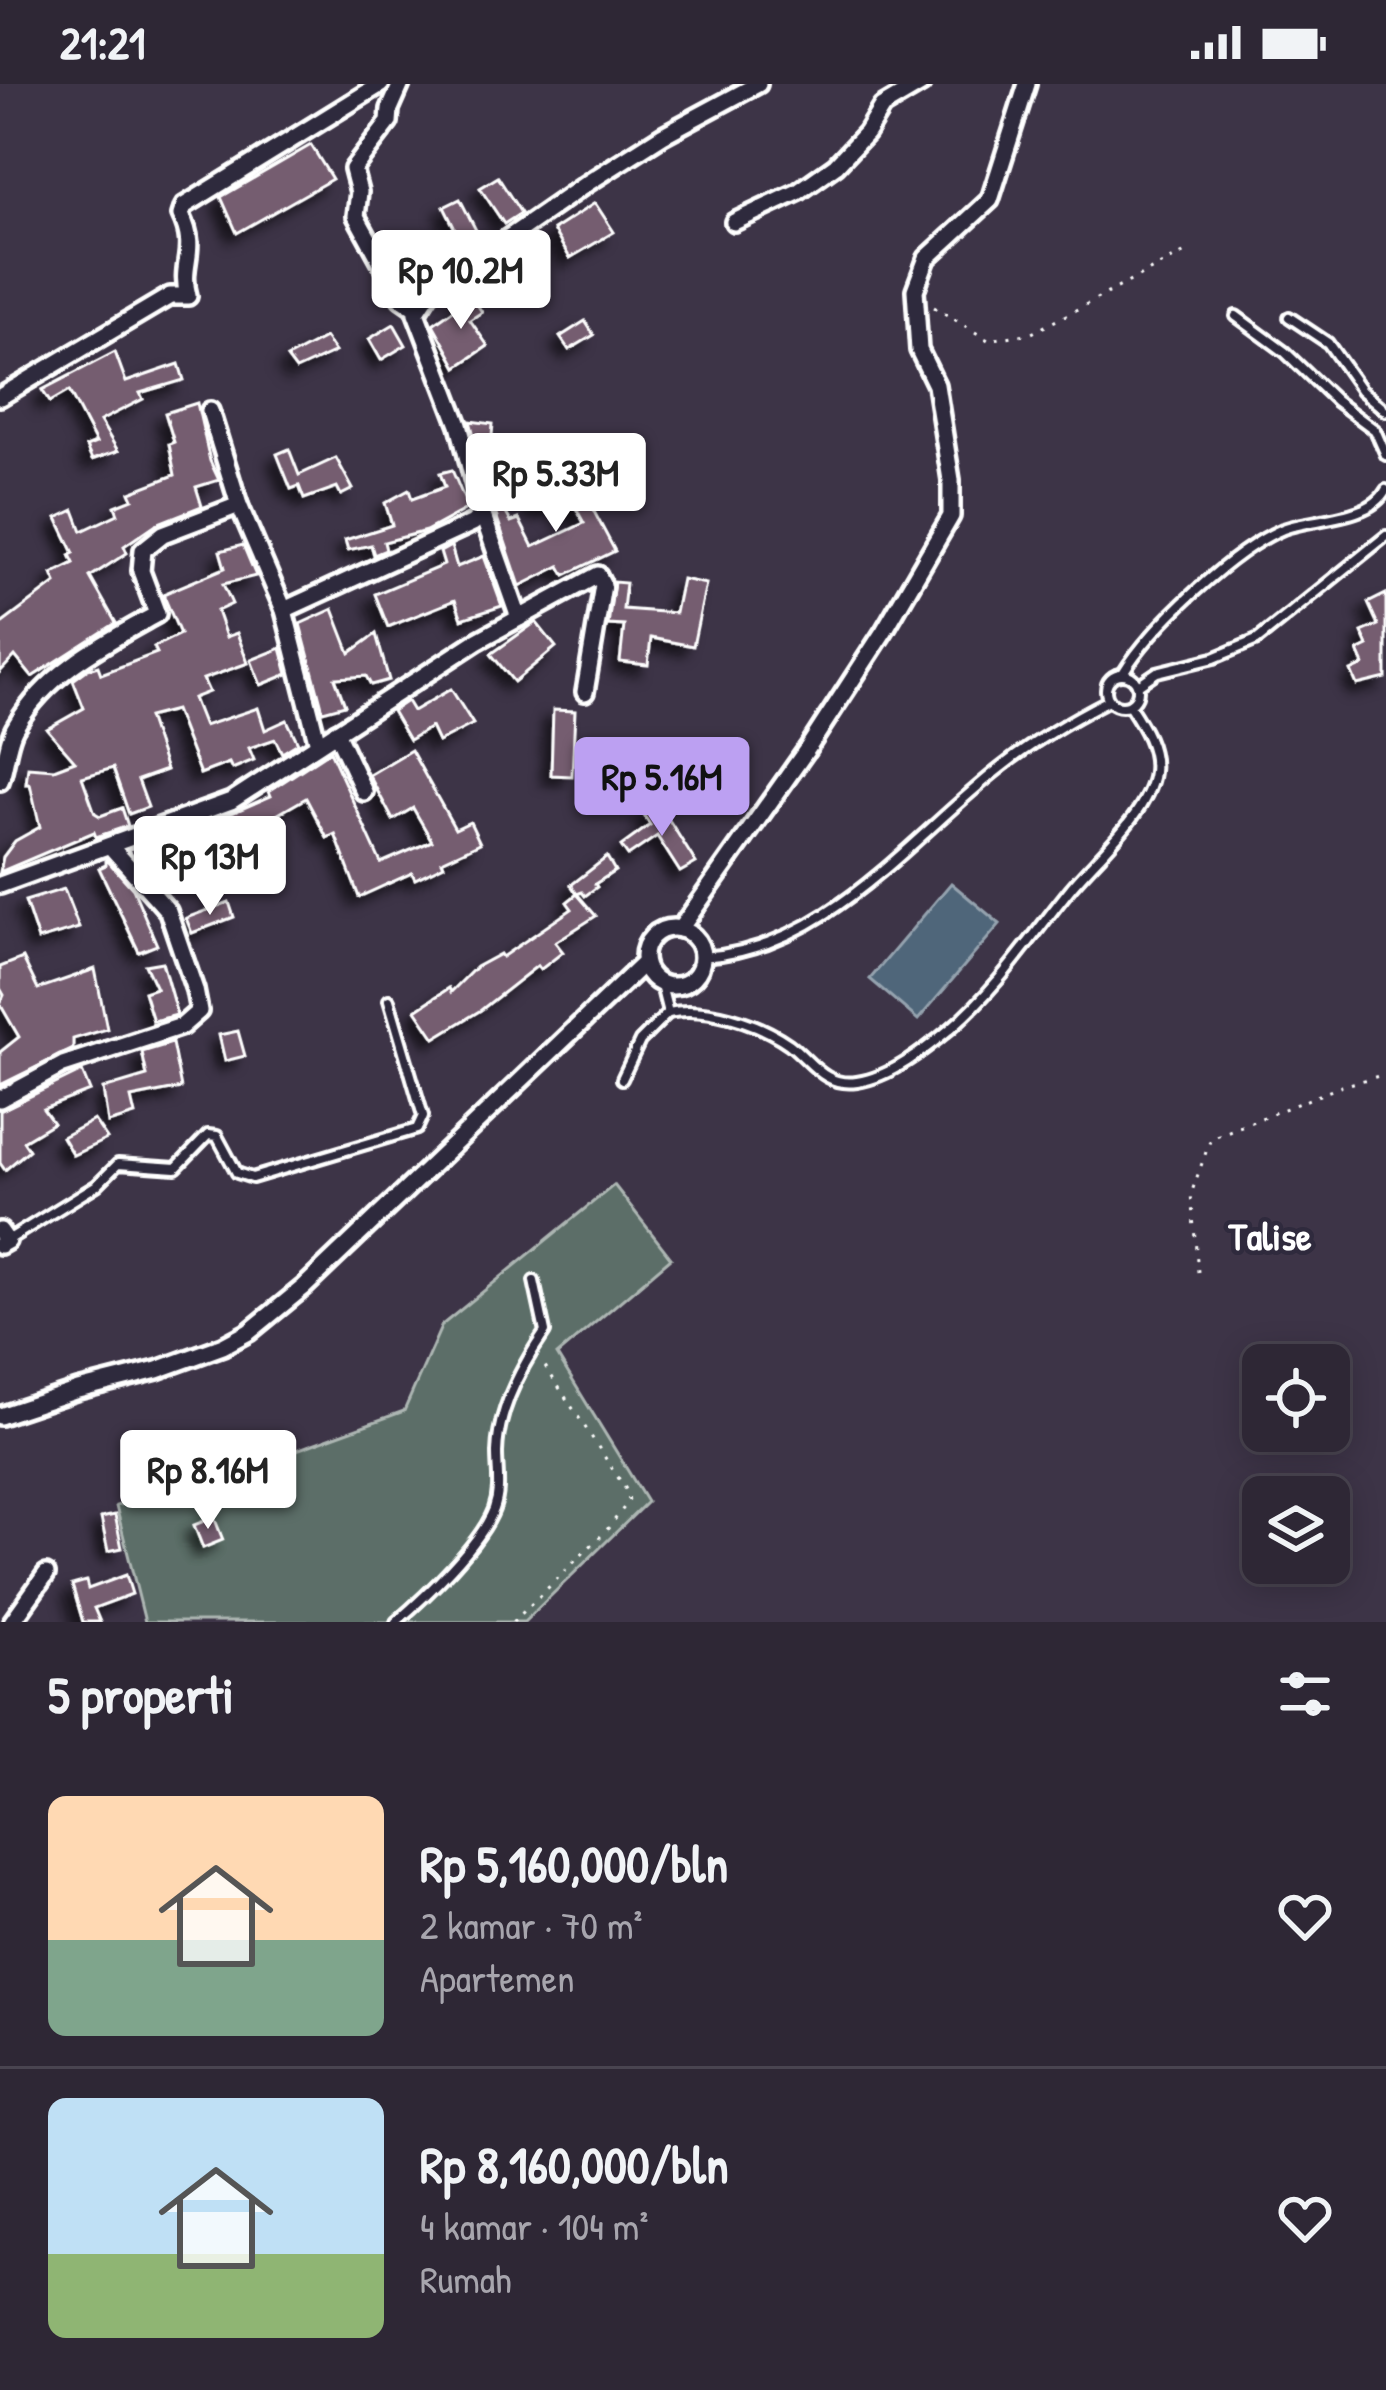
<!DOCTYPE html>
<html lang="id">
<head>
<meta charset="utf-8">
<style>
	body { margin:0; font-family:"Patrick Hand",sans-serif; background:#362f3d; color:#f1f3f6; height:100vh; display:flex; flex-direction:column; font-size:45px; white-space:nowrap }
	* { box-sizing:border-box; margin:0 }
	p { font-size:39px; color:#a7a5ad }
	.icon { flex:none; width:66px; height:66px; fill:none; stroke:currentColor; stroke-width:2; stroke-linecap:round; stroke-linejoin:round }
	.map { position:relative; height:1538px; overflow:hidden }
	.details { display:flex; flex-direction:column; background:#2e2735; flex:1 }
	.details>* { flex:none }
	.buttons { position:absolute; left:1242px; top:1260px; display:grid; gap:24px }
	.buttons a { display:grid; place-items:center; width:108px; height:108px; border-radius:18px; background:#2e2735; box-shadow:0 6px 30px #0003,0 0 0 3px #494450; font-size:60px }
	.price { position:absolute; translate:-50% -102px; padding:0 27px; border-radius:12px; background:#fff; color:#222; font-size:39px; line-height:78px; filter:drop-shadow(0 3px 6px #0008) }
	.price::after { content:''; position:absolute; left:50%; top:72px; width:36px; height:27px; margin-left:-18px; background:inherit; clip-path:polygon(0 0,100% 0,50% 100%) }
	.price.active { background:#bca0f2; color:#111 }
	ul { padding:0; list-style:none }
	li { display:flex; align-items:center; gap:36px; height:300px; padding:0 48px }
	li+li { border-top:3px solid #494450 }
	li span { display:grid; place-items:center; flex:none; width:336px; height:240px; border-radius:18px; color:#555 }
	li>.icon { margin-inline-start:auto }
	span .icon { width:144px; height:144px; fill:#fffc; stroke-width:1 }
	li b { font-size:51px }
	h2 { display:flex; justify-content:space-between; align-items:center; height:144px; padding:0 48px; font-size:51px }
	.status { display:flex; justify-content:space-between; align-items:center; height:84px; padding:0 60px; background:#2e2735; direction:ltr }
	.status svg { height:33px; fill:currentColor }
	.map>svg:first-child { display:block }
	.green { fill:#5b6e67; stroke:#adb6b3; stroke-width:3 }
	.water { fill:#4f667a; stroke:#95a3af; stroke-width:3 }
	.building { fill:#755d70; stroke:#fff; stroke-width:3; filter:url(#shadow) }
	.lines { fill:none; stroke-linecap:round; stroke-linejoin:round }
	.service-casing { stroke:#fff; stroke-width:16 }
	.minor-casing { stroke:#fff; stroke-width:24 }
	.path { stroke:#fff; stroke-width:3; stroke-dasharray:3 9; stroke-linecap:butt }
	.service { stroke:#2f2a3d; stroke-width:8 }
	.minor { stroke:#2f2a3d; stroke-width:15 }
	.labels { text-anchor:middle; dominant-baseline:central; stroke-width:9; stroke-linejoin:round; paint-order:stroke }
	.quarter-label { font-size:39px; font-weight:bold; fill:#fff; stroke:#2f2a3d }
</style>
</head>
<body>
<div class="status"><b>21:21</b><svg viewBox="0 0 49 12"><path d="M0 12V9h3v3zM5 12V6h3v6zM10 12V3h3v9zM15 12V0h3v12zM26 1h20v11H26zM47 4h2v5h-2z"/></svg></div>
<div class="map">
<svg width="1386" height="1538" viewBox="0 0 1386 1538">
	<defs>
		<filter id="shadow"><feDropShadow dx="-9" dy="9" stdDeviation="6" flood-color="#0009"/></filter>
	</defs>
	<rect width="100%" height="100%" fill="#3d3447"/>
	<filter id="ink" filterUnits="userSpaceOnUse"><feTurbulence type="fractalNoise" baseFrequency=".00833" numOctaves="2"/><feDisplacementMap in="SourceGraphic" scale="24" xChannelSelector="R" yChannelSelector="G"/><feConvolveMatrix kernelMatrix="1 2 1 2 8 2 1 2 1" color-interpolation-filters="sRGB"/></filter>
	<g filter="url(#ink)">
		<polygon class="green" points="614,1101 671,1174 557,1271 647,1418 524,1538 145,1538 116,1422 258,1380 404,1327 442,1241"/>
		<polygon class="water" points="951,799 1000,840 918,936 870,895"/>
		<g class="building">
			<polygon points="311,61 332,95 237,149 221,113"/>
			<polygon points="498,93 521,129 504,140 480,104"/>
			<polygon points="460,115 478,150 449,165 452,169 414,196 405,183 456,147 444,123"/>
			<polygon points="595,119 614,148 570,174 553,146"/>
			<polygon points="472,213 482,228 470,236 488,262 457,283 433,240"/>
			<polygon points="585,237 594,251 569,266 560,253"/>
			<polygon points="394,240 406,261 381,276 369,255"/>
			<polygon points="325,254 335,268 296,286 287,274"/>
			<polygon points="115,268 126,298 179,280 184,296 140,309 143,315 100,337 118,367 92,376 86,363 96,359 69,307 50,318 42,306"/>
			<polygon points="197,319 210,377 219,396 196,403 202,422 156,440 124,462 127,469 90,493 116,539 32,593 15,572 0,588 0,541 56,499 52,490 74,479 70,471 74,469 57,434 74,426 82,447 118,430 115,422 133,415 130,408 175,391 169,360 174,358 165,329"/>
			<polygon points="470,337 493,340 492,352 508,356 507,387 483,384"/>
			<polygon points="289,365 299,391 336,374 353,405 341,411 337,403 304,415 299,402 291,405 277,370"/>
			<polygon points="452,386 468,424 426,447 384,458 386,466 374,471 371,461 348,466 345,456 392,441 385,419 409,406 412,415 445,403 440,389"/>
			<polygon points="573,388 615,467 565,491 560,482 520,502 493,422 500,419 511,438 519,435 533,463 584,439 570,413 539,426 531,406"/>
			<polygon points="243,461 256,492 223,500 232,520 217,527 226,553 237,549 248,579 203,595 209,608 193,614 204,642 258,624 265,646 287,636 298,659 282,669 275,655 249,664 254,676 232,685 229,679 200,690 175,626 148,633 166,686 138,696 148,723 129,730 113,684 82,693 95,729 100,732 122,724 128,742 96,753 94,748 0,788 3,773 15,757 40,743 30,700 26,700 28,683 54,685 75,677 47,645 84,624 73,596 88,585 98,582 101,590 157,569 154,563 180,550 163,510 225,484 220,467"/>
			<polygon points="451,462 457,483 484,472 502,522 462,535 455,516 388,543 375,510 444,481 440,468"/>
			<polygon points="682,495 706,500 693,562 651,554 648,581 620,578 624,542 608,541 614,498 626,499 623,525 675,529"/>
			<polygon points="1386,510 1386,594 1357,601 1351,587 1364,581 1358,567 1368,562 1362,548 1378,541 1368,519"/>
			<polygon points="333,525 350,569 376,550 389,596 371,601 366,592 335,594 345,621 323,627 300,540"/>
			<polygon points="536,538 556,563 514,598 491,570"/>
			<polygon points="281,564 288,590 261,601 251,576"/>
			<polygon points="451,605 473,640 438,658 431,643 409,656 392,627 407,617 413,627"/>
			<polygon points="553,626 575,627 572,692 551,691"/>
			<polygon points="411,666 455,745 470,738 480,759 442,777 444,781 415,795 412,789 359,813 335,750 327,754 306,714 261,740 270,764 239,775 225,732 271,712 269,707 330,667 381,779 432,757 413,724 393,736 369,691"/>
			<polygon points="659,720 696,779 680,788 657,752 628,772 621,762 650,741 643,730"/>
			<polygon points="200,755 215,795 192,798 189,790 162,802 148,767 167,759 169,764"/>
			<polygon points="607,773 615,787 595,800 597,803 585,812 582,808 577,810 571,801"/>
			<polygon points="106,775 133,805 157,861 139,868 99,784 106,781"/>
			<polygon points="64,805 79,844 38,856 25,817"/>
			<polygon points="577,810 596,832 555,858 563,868 540,886 537,882 481,926 435,954 416,926 449,904 451,908 476,883 500,870 502,873 572,825 567,818"/>
			<polygon points="229,818 234,833 192,849 186,834"/>
			<polygon points="23,874 38,905 95,885 107,945 73,955 73,965 0,1001 0,968 19,953 0,920 4,911 0,904 0,883"/>
			<polygon points="162,878 177,931 153,937 144,908 156,904 145,881"/>
			<polygon points="238,947 245,972 225,977 219,951"/>
			<polygon points="172,959 181,1004 131,1014 135,1031 108,1039 103,1005 147,992 142,968"/>
			<polygon points="82,987 90,1007 43,1025 53,1039 23,1057 29,1066 5,1086 0,1079 0,1027"/>
			<polygon points="94,1036 107,1055 73,1071 62,1053"/>
			<polygon points="115,1431 122,1464 108,1467 101,1434"/>
			<polygon points="214,1433 223,1456 203,1464 194,1441"/>
			<polygon points="126,1491 132,1510 94,1524 100,1538 83,1538 72,1501 86,1497 88,1505"/>
		</g>
		<g class="lines">
			<defs>
				<g id="service">
					<polyline points="1236,232 1285,268 1336,317 1375,346 1386,371"/>
					<polyline points="1289,233 1328,259 1361,306 1386,327"/>
					<path d="M1123,589C1151,543 1233,466 1283,445C1312,434 1371,436 1386,406"/>
					<circle cx="1122" cy="606" r="16"/>
					<polyline points="1138,601 1157,588 1214,574 1257,556 1386,452"/>
					<path d="M702,873C826,866 909,755 1000,684C1034,657 1070,636 1109,616"/>
					<path d="M668,929C704,921 758,938 789,960C811,977 824,1003 857,998C891,993 926,965 951,944C997,905 1032,852 1070,805C1095,774 1149,729 1154,688C1157,663 1142,641 1129,621"/>
					<polyline points="622,995 640,957 668,929 661,901"/>
					<polyline points="8,1156 97,1101 118,1080 176,1084 208,1051 217,1052 237,1089 252,1094 417,1045 423,1032 389,916"/>
					<path d="M396,1538C425,1513 481,1460 494,1425C501,1406 497,1388 497,1369C498,1326 521,1283 545,1248L534,1197"/>
				</g>
				<g id="minor">
					<polyline points="401,0 390,25 389,38 353,85 359,108 356,132 401,214 417,225"/>
					<polyline points="734,138 798,108 836,81 866,49 882,23 921,0"/>
					<path d="M0,313L170,212H188C179,179 199,168 181,131L184,122L381,0"/>
					<polyline points="210,327 239,421 284,526 318,660"/>
					<polyline points="480,414 572,376"/>
					<polyline points="482,429 519,534"/>
					<polyline points="284,526 473,439 482,429 459,341 416,229 429,209 586,100 663,51 758,0"/>
					<polyline points="336,648 364,708"/>
					<path d="M0,697C6,681 7,656 16,642C47,588 105,559 157,530L141,487L143,466L163,450L239,421"/>
					<polyline points="0,801 231,717 477,557 598,491 603,501 585,608"/>
					<circle cx="673" cy="873" r="29"/>
					<polyline points="680,845 808,664 884,547 951,432 951,396 936,301 919,266 915,206 927,174 990,116 1027,0"/>
					<polyline points="0,1015 63,981 182,942 199,927 195,906 168,827 110,762"/>
					<polyline points="0,1147 7,1157 0,1161"/>
					<polyline points="0,1332 78,1306 157,1286 223,1262 249,1248 304,1203 644,879"/>
					<polyline points="12,1538 46,1490"/>
				</g>
			</defs>
			<use href="#service" class="service-casing"/>
			<use href="#minor" class="minor-casing"/>
			<g class="path">
				<polyline points="934,223 988,256 1032,249 1191,165"/>
				<polyline points="1198,1188 1191,1110 1211,1054 1342,1002 1386,990"/>
				<polyline points="513,1538 606,1447 629,1417 627,1407 541,1276"/>
			</g>
			<use href="#service" class="service"/>
			<use href="#minor" class="minor"/>
		</g>
	</g>
	<g class="labels">
		<g class="quarter-label">
			<text x="1270" y="1151">Talise</text>
		</g>
	</g>
</svg>
<div class="buttons">
<a><svg class="icon" aria-label="locate" viewBox="0 0 24 24"><circle cx="12" cy="12" r="6"/><path d="M12 2v4M12 18v4M2 12h4M18 12h4"/></svg></a>
<a><svg class="icon" aria-label="layers" viewBox="0 0 24 24"><path d="M12 4l9 5-9 5-9-5zM3 14l9 5 9-5"/></svg></a>
</div>
<b class="price" style="left:461px;top:248px">Rp 10.2M</b>
<b class="price" style="left:556px;top:451px">Rp 5.33M</b>
<b class="price active" style="left:662px;top:755px">Rp 5.16M</b>
<b class="price" style="left:210px;top:834px">Rp 13M</b>
<b class="price" style="left:208px;top:1448px">Rp 8.16M</b>
</div>
<section class="details">
<h2>5 properti<svg class="icon" aria-label="filters" viewBox="0 0 24 24"><path d="M4 7h16M4 17h16"/><circle cx="9" cy="7" r="2"/><circle cx="15" cy="17" r="2"/></svg></h2>
<ul>
<li><span style="background:linear-gradient(#ffd9b3 60%,#7fa58c 0)"><svg class="icon" aria-label="home" viewBox="0 0 24 24"><path d="M3 11l9-7 9 7M6 9v11h12V9"/></svg></span><div><b>Rp 5,160,000/bln</b><p>2 kamar · 70 m²</p><p>Apartemen</p></div><svg class="icon" aria-label="heart" viewBox="0 0 24 24"><path d="M12 20l-8-8c-3-5 5-10 8-4 3-6 11-1 8 4z"/></svg></li>
<li><span style="background:linear-gradient(#bfe0f5 65%,#8fb573 0)"><svg class="icon" aria-label="home" viewBox="0 0 24 24"><path d="M3 11l9-7 9 7M6 9v11h12V9"/></svg></span><div><b>Rp 8,160,000/bln</b><p>4 kamar · 104 m²</p><p>Rumah</p></div><svg class="icon" aria-label="heart" viewBox="0 0 24 24"><path d="M12 20l-8-8c-3-5 5-10 8-4 3-6 11-1 8 4z"/></svg></li>
</ul>
</section>
</body>
</html>
